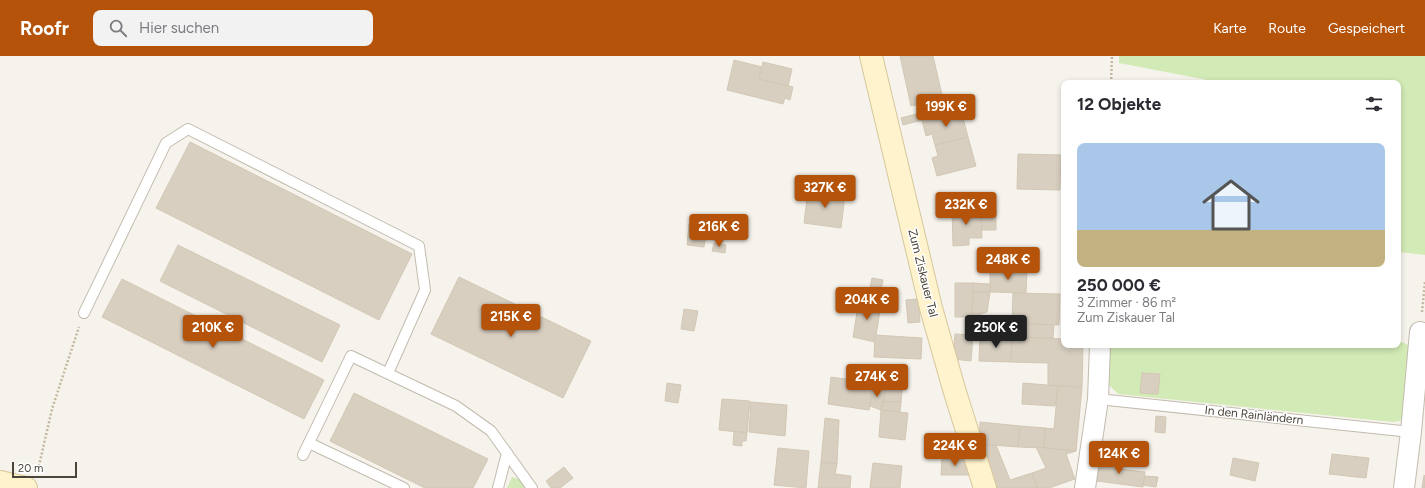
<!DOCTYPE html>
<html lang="de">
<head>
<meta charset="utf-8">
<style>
	body { margin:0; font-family:Figtree,sans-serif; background:#f2f2f3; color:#2b2b33; height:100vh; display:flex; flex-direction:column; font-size:15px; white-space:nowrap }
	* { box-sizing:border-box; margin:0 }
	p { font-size:13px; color:#7c7c81 }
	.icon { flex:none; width:22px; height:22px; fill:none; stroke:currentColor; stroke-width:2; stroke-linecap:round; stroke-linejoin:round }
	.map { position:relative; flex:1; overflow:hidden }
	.panel { position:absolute; left:1061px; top:24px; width:340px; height:268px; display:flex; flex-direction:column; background:#fff; border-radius:8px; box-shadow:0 2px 6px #0003 }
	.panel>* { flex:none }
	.scale { position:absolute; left:12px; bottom:10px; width:65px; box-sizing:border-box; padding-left:4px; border:2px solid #4b4439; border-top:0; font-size:11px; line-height:14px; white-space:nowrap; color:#4b4439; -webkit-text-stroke:3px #fff; paint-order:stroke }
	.price { position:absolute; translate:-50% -34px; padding:0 9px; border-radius:4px; background:#b45309; color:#fff; font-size:13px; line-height:26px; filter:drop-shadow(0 1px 2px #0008) }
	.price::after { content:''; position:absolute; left:50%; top:24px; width:12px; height:9px; margin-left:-6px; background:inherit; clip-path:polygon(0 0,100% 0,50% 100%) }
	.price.on { background:#222; color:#fff }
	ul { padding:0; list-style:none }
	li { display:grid; align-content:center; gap:8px; height:212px; padding:0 16px }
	li span { display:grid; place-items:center; height:124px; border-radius:8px; color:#555 }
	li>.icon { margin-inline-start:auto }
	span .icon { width:72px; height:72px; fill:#fffc; stroke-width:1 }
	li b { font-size:17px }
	h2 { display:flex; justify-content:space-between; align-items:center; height:48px; padding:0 16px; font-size:17px }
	header { display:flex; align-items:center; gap:24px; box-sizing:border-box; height:56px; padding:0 20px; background:#b45309; color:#fff }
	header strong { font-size:19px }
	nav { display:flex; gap:22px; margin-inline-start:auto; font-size:14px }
	.search { width:280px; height:36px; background:#f2f2f3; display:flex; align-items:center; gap:10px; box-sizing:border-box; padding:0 14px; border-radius:8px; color:#7c7c81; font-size:15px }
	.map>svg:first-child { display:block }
	.green { fill:#d2eab5 }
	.building { fill:#d8cfc1; stroke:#d3c7b4 }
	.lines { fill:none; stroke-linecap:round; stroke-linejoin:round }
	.lane-casing { stroke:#c2bbae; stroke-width:12 }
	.street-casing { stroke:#c2bbae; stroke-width:22 }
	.secondary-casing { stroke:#d6c79b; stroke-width:24 }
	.path { stroke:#c4b79f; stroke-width:2.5; stroke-dasharray:2 2; stroke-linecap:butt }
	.lane { stroke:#fff; stroke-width:10 }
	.street { stroke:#fff; stroke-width:20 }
	.secondary { stroke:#fff3cd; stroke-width:22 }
	.labels { text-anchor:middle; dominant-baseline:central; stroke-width:3; stroke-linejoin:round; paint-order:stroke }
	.street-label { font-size:12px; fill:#4b4439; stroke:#fff }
</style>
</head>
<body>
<header>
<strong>Roofr</strong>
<div class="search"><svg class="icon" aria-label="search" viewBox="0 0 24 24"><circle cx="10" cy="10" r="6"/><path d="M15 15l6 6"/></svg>Hier suchen</div>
<nav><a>Karte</a><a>Route</a><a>Gespeichert</a></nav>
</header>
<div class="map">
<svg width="1425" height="432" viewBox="0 0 1425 432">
	<rect width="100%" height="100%" fill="#f6f3ec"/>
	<g class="green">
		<polygon points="1119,0 1425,0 1425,199 1400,196 1400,176 1398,176 1398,27 1223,27 1119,7"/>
		<polygon points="1398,284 1408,289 1411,295 1404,361 1400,365 1393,366 1118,338 1102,322 1105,289 1398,289"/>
		<polygon points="512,421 521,424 526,432 507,432"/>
	</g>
	<g class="building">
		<polygon points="900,0 933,0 943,43 911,50"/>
		<polygon points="734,4 762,11 759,23 793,31 790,44 785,42 783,48 727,34"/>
		<polygon points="763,6 792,13 788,30 759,23"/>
		<polygon points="961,54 968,81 935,89 932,78 926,80 922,64"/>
		<polygon points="920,57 922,64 903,69 901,62"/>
		<polygon points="968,81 976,110 937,120 932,102 938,100 935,89"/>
		<polygon points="190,86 412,198 379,264 156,152"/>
		<polygon points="1018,98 1061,99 1060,134 1017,133"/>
		<polygon points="808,135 845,139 841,172 804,167"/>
		<polygon points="952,153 981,153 982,182 969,182 969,189 953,190"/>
		<polygon points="981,153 996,153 996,174 982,174"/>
		<polygon points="689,168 707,170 704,191 687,189"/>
		<polygon points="714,187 726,189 725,197 712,195"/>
		<polygon points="178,189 340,269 322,306 160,225"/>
		<polygon points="990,213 1027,214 1026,237 990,236"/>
		<polygon points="459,221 591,285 563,342 431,278"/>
		<polygon points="872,222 883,224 881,234 870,232"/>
		<polygon points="122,223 324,324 304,363 102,261"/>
		<polygon points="955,227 973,227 972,261 955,261"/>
		<polygon points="973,227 990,228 990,236 973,236"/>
		<polygon points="973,236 990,236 987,256 972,261"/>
		<polygon points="1013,237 1060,238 1059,269 1012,267"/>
		<polygon points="918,243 920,266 908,267 906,244"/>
		<polygon points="859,244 881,248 875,286 853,281"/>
		<polygon points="684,253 698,255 694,275 681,273"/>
		<polygon points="1006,267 1054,269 1053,282 1006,281"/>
		<polygon points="955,278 973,279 971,305 953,303"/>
		<polygon points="875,279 922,282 921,303 874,301"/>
		<polygon points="980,280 1012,281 1011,306 979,305"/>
		<polygon points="1012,281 1064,283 1064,289 1083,289 1082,331 1048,330 1048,307 1011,306"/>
		<polygon points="1142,317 1160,318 1158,338 1140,337"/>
		<polygon points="831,321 873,327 869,354 828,348"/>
		<polygon points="887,325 903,326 901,346 883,346"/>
		<polygon points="667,327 681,329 678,347 665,345"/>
		<polygon points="1023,327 1058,330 1055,350 1022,348"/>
		<polygon points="1058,330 1082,331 1076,395 1044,392 1045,372 1054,373"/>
		<polygon points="872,331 886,333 881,354 870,350"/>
		<polygon points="354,337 488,403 473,432 425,432 330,385"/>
		<polygon points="722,343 750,345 747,377 719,374"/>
		<polygon points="751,346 787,349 785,380 749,376"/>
		<polygon points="883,346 901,346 900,356 881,354"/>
		<polygon points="881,354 908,357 905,384 879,381"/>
		<polygon points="1156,360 1166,361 1165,377 1155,376"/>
		<polygon points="825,362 839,364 837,408 821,406"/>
		<polygon points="980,366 1020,370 1018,391 979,388"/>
		<polygon points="1020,370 1045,372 1044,392 1018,391"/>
		<polygon points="734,375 747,377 746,385 742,385 742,390 733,389"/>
		<polygon points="979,388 996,389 1010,424 1032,417 1037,432 993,432"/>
		<polygon points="1036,391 1076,395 1066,398 1075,423 1049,432 1037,432 1032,417 1046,412"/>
		<polygon points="778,392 809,395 806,432 774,429"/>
		<polygon points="1104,392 1121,395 1119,406 1103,404"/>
		<polygon points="1332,398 1369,402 1366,422 1329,418"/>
		<polygon points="942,402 965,402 970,419 941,419"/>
		<polygon points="1233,402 1259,407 1255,425 1230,419"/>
		<polygon points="1100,403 1112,405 1111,412 1145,416 1143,431 1097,425"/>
		<polygon points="821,406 837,408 835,418 851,420 850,432 818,432"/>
		<polygon points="873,407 902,410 900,432 870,432"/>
		<polygon points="564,411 573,422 560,432 551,432 546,425"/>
		<polygon points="1424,419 1425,420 1425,432 1422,432"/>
		<polygon points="1145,420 1158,421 1156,431 1143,429"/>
	</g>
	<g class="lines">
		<defs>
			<g id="lane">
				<polyline points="84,257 166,87 188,73 419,190 425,234 388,317"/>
				<polyline points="1098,343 1411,376"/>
				<polyline points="309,387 404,432"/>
				<polyline points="303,399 351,300 456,350 491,375 532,432"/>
				<polyline points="498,432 507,397"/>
			</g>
			<g id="street">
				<polyline points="1085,432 1098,343 1100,289"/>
				<polyline points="1404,432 1411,376 1420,276"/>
			</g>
			<g id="secondary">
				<polyline points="871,0 931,252 954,333 985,432"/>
				<polyline points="0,426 26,432"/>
			</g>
		</defs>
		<use href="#lane" class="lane-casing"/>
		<use href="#street" class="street-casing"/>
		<use href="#secondary" class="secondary-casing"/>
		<g class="path">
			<polyline points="1111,27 1112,0"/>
			<polyline points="1422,256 1425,226"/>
			<polyline points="38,414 52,353 79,271"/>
		</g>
		<use href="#lane" class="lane"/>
		<use href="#street" class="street"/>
		<use href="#secondary" class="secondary"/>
	</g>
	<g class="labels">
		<g class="street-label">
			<text transform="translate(923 217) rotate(76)">Zum Ziskauer Tal</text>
			<text transform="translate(1254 359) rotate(6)">In den Rainländern</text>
		</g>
	</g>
</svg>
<div class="scale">20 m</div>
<b class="price" style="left:946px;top:72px">199K €</b>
<b class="price" style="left:825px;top:153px">327K €</b>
<b class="price" style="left:966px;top:170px">232K €</b>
<b class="price" style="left:719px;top:192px">216K €</b>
<b class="price" style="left:1008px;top:225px">248K €</b>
<b class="price" style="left:867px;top:265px">204K €</b>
<b class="price" style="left:511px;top:282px">215K €</b>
<b class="price" style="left:213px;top:293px">210K €</b>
<b class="price on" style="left:996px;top:293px">250K €</b>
<b class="price" style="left:877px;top:342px">274K €</b>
<b class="price" style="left:955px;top:411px">224K €</b>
<b class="price" style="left:1119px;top:419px">124K €</b>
<section class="panel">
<h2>12 Objekte<svg class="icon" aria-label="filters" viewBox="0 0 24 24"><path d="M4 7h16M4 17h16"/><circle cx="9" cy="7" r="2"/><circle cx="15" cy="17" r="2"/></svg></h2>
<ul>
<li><span style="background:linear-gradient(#a9c7e8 70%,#c2b280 0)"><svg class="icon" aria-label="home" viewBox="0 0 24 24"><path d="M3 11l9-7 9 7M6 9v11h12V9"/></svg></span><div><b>250 000 €</b><p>3 Zimmer · 86 m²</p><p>Zum Ziskauer Tal</p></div></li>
</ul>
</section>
</div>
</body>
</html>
